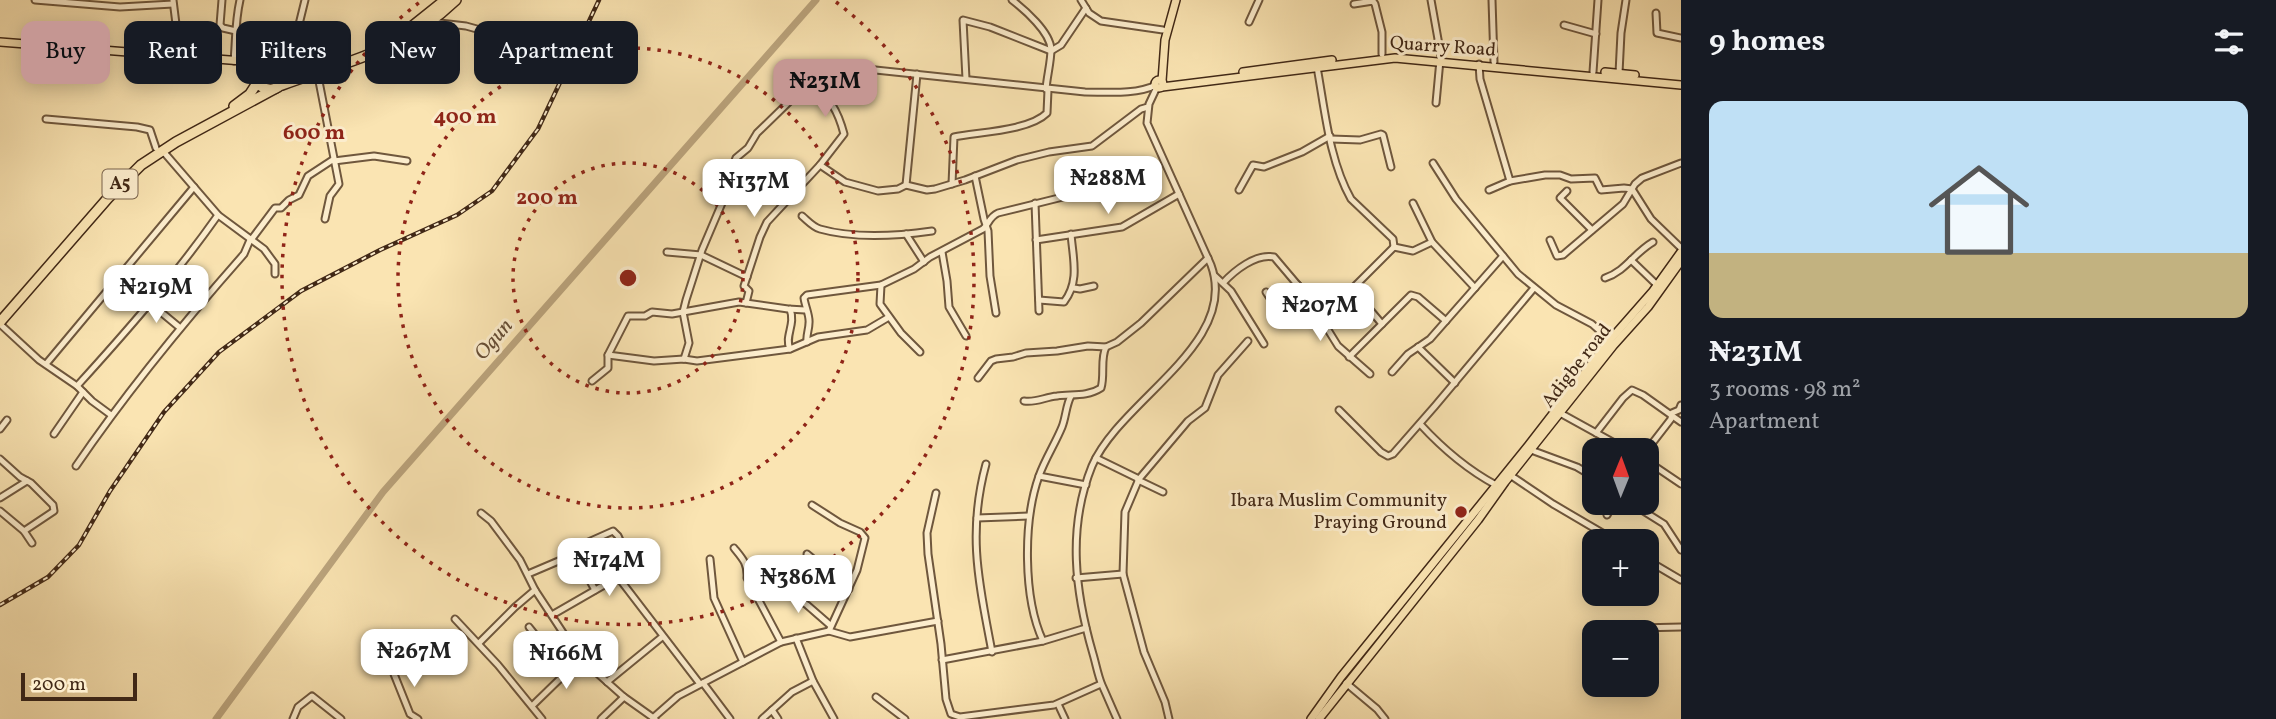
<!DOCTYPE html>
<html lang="en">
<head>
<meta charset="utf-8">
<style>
	body { margin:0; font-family:Vollkorn,serif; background:#242831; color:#f1f3f6; height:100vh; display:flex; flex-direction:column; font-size:26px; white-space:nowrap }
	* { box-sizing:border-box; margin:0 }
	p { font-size:23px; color:#9ea1a6 }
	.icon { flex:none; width:38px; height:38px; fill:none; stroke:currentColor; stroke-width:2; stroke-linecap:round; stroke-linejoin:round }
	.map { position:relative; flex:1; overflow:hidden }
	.drawer { display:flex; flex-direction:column; background:#171b24; width:595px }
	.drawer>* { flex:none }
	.banner { position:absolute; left:21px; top:21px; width:665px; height:63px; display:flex; gap:14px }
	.needle { width:46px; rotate:1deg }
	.tools { position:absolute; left:1582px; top:438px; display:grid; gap:14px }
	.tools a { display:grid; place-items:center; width:77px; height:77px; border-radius:14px; background:#171b24; box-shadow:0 4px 18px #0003; font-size:35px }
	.scale { position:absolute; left:21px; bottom:18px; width:116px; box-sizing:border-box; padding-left:7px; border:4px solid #412816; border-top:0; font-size:19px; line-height:24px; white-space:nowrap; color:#412816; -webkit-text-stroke:5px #fcedcd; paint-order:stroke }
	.price { position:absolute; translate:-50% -60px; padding:0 16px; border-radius:14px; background:#fff; color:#222; font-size:23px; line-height:46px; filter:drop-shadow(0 2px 4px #0008) }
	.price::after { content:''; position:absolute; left:50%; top:42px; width:21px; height:16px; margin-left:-10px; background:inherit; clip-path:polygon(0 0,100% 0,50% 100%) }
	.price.on { background:#c59692; color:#111 }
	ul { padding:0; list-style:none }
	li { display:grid; align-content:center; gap:14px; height:371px; padding:0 28px }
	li+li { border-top:2px solid #363941 }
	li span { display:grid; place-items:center; height:217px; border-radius:14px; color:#555 }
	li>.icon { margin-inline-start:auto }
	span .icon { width:126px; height:126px; fill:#fffc; stroke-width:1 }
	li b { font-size:30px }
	h2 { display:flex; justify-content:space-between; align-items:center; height:84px; padding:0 28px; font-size:30px }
	.chip { padding:0 24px; border-radius:14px; background:#171b24; box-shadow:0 4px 18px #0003; font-size:24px; line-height:63px }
	.chip.on { background:#c59692; color:#111 }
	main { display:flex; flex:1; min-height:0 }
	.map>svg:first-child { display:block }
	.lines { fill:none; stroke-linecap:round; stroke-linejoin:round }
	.river { stroke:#bba47d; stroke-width:7 }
	.minor-casing { stroke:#6f573d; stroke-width:9 }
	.major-casing { stroke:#412816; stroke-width:10 }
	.highway-casing { stroke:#412816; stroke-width:12 }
	.minor { stroke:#fcedcd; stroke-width:5 }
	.major { stroke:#fae4b2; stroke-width:7 }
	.highway { stroke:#fae4b2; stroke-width:9 }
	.rail-casing { stroke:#412816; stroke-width:4.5 }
	.rail { stroke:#fcedcd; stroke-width:2; stroke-dasharray:5; stroke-linecap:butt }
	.ring { fill:none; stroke:#8f2418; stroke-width:3.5; stroke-dasharray:3.5 7 }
	.poi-dot { fill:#8f2418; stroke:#fcedcd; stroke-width:2.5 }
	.labels { text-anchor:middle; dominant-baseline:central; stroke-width:6; stroke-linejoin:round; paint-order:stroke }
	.shield { fill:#fcedcd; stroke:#79634d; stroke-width:2 }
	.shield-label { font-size:18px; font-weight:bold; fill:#412816 }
	.street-label { font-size:19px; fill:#412816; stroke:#fcedcd }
	.poi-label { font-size:19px; fill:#412816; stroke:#fcedcd; text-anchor:end }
	.water-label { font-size:21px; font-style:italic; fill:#664d35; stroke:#fcedcd }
	.centre { fill:#8f2418; stroke:#fcedcd; stroke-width:3.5 }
	.ring-label { font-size:21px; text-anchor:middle; font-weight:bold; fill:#8f2418; stroke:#fcedcd; stroke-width:6; stroke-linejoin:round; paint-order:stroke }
</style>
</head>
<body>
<main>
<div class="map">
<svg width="1681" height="719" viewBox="0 0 1681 719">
	<rect width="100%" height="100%" fill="#fae4b2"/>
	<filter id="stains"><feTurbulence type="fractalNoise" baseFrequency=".00286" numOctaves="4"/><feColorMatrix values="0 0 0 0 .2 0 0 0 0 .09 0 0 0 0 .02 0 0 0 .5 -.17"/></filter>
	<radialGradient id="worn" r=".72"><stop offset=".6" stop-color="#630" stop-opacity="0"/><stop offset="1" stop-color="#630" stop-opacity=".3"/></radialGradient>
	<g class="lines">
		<polyline class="river" points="216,719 383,492 816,0"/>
		<defs>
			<g id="minor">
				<polyline points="35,0 120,7 173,4"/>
				<polyline points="173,0 180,56"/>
				<polyline points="222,0 220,25 223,28 236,31"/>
				<path d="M1012,0C1025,10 1050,32 1051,49C1051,62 1047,76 1046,89"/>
				<polyline points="1081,0 1089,13 1101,21 1163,30"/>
				<polyline points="1431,0 1441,56"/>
				<polyline points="1492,0 1494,62"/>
				<polyline points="1354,4 1373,1 1375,4 1382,32 1382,54"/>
				<polyline points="1656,13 1657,33 1681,38"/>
				<polyline points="431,22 466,26 502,36 517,49"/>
				<polyline points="1249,22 1259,0"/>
				<polyline points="1564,25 1596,34"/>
				<polyline points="70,31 70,48"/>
				<path d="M234,61C236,39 235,22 240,0"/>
				<polyline points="1479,64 1480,79 1510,181"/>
				<polyline points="292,65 292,53 305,0"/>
				<path d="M1317,67C1325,110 1329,160 1351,199L1393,239L1394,247"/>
				<polyline points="317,71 339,184 330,196 325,219"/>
				<polyline points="1593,72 1598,0"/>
				<polyline points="1619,73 1621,33 1626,0"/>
				<polyline points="966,79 963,20 990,27 1051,51 1061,45 1086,8"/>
				<polyline points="1436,103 1440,60"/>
				<polyline points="46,119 137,127 150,130 156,148"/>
				<polyline points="1331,139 1360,140 1381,134 1383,135 1391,167"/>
				<polyline points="162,150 218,215 264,249 275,264 275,274"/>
				<polyline points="334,161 374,156 407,161"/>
				<polyline points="1433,163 1456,199 1518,274 1556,305 1592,324 1610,340"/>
				<polyline points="820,165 845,182 878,191 898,189 906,185 927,190 935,189 965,180 1017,160 1049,152 1092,146 1141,109 1148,107"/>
				<polyline points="975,176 984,219 988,231 990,276 996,313"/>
				<path d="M952,184L954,137C978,132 1029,131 1047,113L1048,90"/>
				<polyline points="906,185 917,74"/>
				<polyline points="1239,190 1253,165 1264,167 1302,152 1330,136"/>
				<polyline points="1489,190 1510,181 1545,175 1560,175 1571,179 1595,178 1601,190 1624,188 1632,189 1651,219 1681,248"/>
				<polyline points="1567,191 1560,198 1592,230"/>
				<polyline points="1035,203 1039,311"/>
				<polyline points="1413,203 1432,242 1475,288"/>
				<path d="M802,216C808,221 813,227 820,229C855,239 897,236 932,231"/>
				<polyline points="906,234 924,262"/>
				<polyline points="251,240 275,208 281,208 289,200 299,195 308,176 334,159"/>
				<polyline points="1036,240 1122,227 1179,194"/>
				<polyline points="1550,240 1557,256 1563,255 1623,204 1635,184 1642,178 1681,163"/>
				<polyline points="1394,247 1413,251 1432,242"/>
				<polyline points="667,252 701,255 747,277"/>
				<polyline points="942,252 947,281 949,307 966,336"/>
				<polyline points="1631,260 1657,285"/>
				<polyline points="1215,276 1231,291 1264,344"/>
				<path d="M1605,278C1626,271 1634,253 1653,242"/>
				<path d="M1223,283C1234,271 1256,253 1274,257L1307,296L1338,346L1370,374"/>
				<polyline points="881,285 880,304 901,333 920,352"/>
				<polyline points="1074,288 1080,289 1094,286"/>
				<polyline points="1266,292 1274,304 1298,285"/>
				<path d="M1039,300L1064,302C1080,281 1073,259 1071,234"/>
				<polyline points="150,303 179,327"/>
				<path d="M746,303L749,291L744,286L760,237L767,222L820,165L844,134C840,119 832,97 817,92C808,89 803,90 795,84"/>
				<path d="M790,309C796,325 784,336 790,349"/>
				<polyline points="0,324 39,360 77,386 92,401 111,415"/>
				<polyline points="1382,324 1355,292 1354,287 1394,247"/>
				<path d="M807,342C806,335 809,330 809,323C810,316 805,306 804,298L807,295L881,285L914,269L930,257L983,229C989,224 989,217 998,213L1079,193L1098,184"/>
				<polyline points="1418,347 1455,383"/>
				<polyline points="608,355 654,361 684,359 697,361 790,349 818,337 867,330 889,317"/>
				<polyline points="1349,357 1411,295 1418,297 1446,321"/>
				<path d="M684,359L689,343L683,312L686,300L702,250L728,189V178L736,158L748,148L757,133L790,101L795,84L803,72L812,66L828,65L1085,92C1107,92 1136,95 1156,85"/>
				<polyline points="46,364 194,187"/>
				<polyline points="1392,372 1408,354 1430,339 1503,256"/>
				<polyline points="978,378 991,361 996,359 1013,357 1026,353 1057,351 1088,346 1106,347 1117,342 1141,323 1208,258"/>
				<polyline points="592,381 608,368 608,355 628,316 645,316 652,312 672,314 739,302 788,309 805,310"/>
				<path d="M77,386C127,331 175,276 218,215"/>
				<path d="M1024,401C1036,403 1045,397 1057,396C1072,394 1087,397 1101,388C1105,375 1100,359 1106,347"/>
				<polyline points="1339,410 1381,452 1388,456 1393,454 1435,406 1534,288"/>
				<polyline points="1560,413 1627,450"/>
				<path d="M1420,424C1443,449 1466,469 1496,485"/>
				<polyline points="0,429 7,420"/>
				<polyline points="1596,433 1623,398 1632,390 1643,395 1681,422"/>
				<polyline points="54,434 83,392"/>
				<polyline points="1531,450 1577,467 1594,477"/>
				<polyline points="1647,450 1671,419 1672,413 1679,410 1681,405"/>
				<polyline points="1096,458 1139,479"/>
				<polyline points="0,459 20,477 31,483 53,505 54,511 24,531"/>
				<polyline points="1647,461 1681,484"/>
				<path d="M986,464C967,534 979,583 992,652"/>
				<path d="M76,466C127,391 184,322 244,254L250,240"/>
				<polyline points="1510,475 1553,504 1616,541"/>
				<polyline points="1039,476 1086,485"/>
				<polyline points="1138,480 1163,492"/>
				<polyline points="936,493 927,533 928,554 941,644 946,699 951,714 960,717 1054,705 1101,684"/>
				<polyline points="0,498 27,481"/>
				<polyline points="1629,502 1664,524 1681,550"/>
				<polyline points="812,505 840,523 860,532 865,538 857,570 829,631"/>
				<polyline points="0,511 24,531 32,543"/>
				<polyline points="481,513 491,521 520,560 535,590 579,657 624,697 655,719"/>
				<polyline points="1607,515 1614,502"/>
				<polyline points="977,518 1029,516"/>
				<path d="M734,548C743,559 748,564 747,578L781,642"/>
				<polyline points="575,554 595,590"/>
				<polyline points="807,554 849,589"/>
				<polyline points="710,559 714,598 743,662"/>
				<polyline points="1647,560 1681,580"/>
				<polyline points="528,574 575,554 575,548 613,531 618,536 635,572"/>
				<polyline points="618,577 700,684"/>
				<polyline points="1076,578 1123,574"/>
				<polyline points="779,586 807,605 830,625"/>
				<polyline points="552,615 618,577 635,572 654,562"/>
				<polyline points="455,619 498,665 542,719"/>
				<polyline points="529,627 557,662 568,671"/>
				<polyline points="1627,632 1638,628 1681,627"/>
				<polyline points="796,638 813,681 834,719"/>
				<path d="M1043,641C1023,598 1023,521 1039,476C1045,459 1055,444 1062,427C1066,417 1066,405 1071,396"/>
				<polyline points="479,643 515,607 535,590"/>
				<polyline points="942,660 1043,641 1086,628"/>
				<polyline points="394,674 410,714 418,719"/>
				<polyline points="607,682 662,637"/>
				<polyline points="703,683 730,719"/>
				<polyline points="1346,683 1377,709 1385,719"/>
				<polyline points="876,697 905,719"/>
				<polyline points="1058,704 1065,719"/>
				<polyline points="532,706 568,671 579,657"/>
				<polyline points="772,710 778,719"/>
				<polyline points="653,718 678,696 781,642 829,631 850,637 938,621"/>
				<polyline points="293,719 298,707 312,696 341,719"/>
				<polyline points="601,719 624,697"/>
				<polyline points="762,719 792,692 813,681"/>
				<path d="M1117,719C1112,708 1107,696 1102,685C1098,676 1096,664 1093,654C1075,592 1067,528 1092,466C1120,400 1240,344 1211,265L1147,123L1149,104L1157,87"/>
				<polyline points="1169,719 1165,702 1144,652 1123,574 1125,512 1139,479 1188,421 1205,408 1218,375 1248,341"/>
			</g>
			<g id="major">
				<polyline points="0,42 255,62 274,66"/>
				<polyline points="1243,72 1332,60"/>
				<polyline points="1605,72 1635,75"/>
				<circle cx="1159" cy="84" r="4"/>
				<polyline points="1162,81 1165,40 1176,0"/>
				<polyline points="1162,87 1395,58 1681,85"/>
				<polyline points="1311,719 1341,677 1528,446 1610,340 1653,291 1681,252"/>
				<polyline points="1319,719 1478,520 1505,482 1613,346 1648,307 1681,261"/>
			</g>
			<g id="highway">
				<polyline points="377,46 410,28 445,0"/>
				<path d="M274,66L284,69L286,77C281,89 270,93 259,85V74Z"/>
				<polyline points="280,67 314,67 324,64"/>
				<path d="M282,85C348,61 403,51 456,0"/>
				<polyline points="234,106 250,94 259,80"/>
				<polyline points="0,322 108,198 141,165 176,142 276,88"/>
			</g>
		</defs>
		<use href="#minor" class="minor-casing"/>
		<use href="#major" class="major-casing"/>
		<use href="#highway" class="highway-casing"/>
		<use href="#minor" class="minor"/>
		<use href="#major" class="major"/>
		<use href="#highway" class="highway"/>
		<defs>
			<polyline id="rail" points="0,605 48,577 79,545 110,491 164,412 219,352 301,291 380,250 457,215 492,191 538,129 599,0"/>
		</defs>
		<use href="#rail" class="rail-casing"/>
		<use href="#rail" class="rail"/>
	</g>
	<g class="ring">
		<circle cx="628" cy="278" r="115"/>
		<circle cx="628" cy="278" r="230"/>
		<path d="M836 2A346 346 0 1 1 420 2"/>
	</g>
	<circle class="poi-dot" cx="1461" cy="512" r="7"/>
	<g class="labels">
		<rect class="shield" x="102.5" y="169.5" width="35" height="29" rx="5"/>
		<g class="shield-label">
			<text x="120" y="184">A5</text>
		</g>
		<g class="street-label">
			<text transform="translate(1443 47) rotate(4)">Quarry Road</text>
			<text transform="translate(1577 366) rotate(-52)">Adigbe road</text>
		</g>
		<g class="poi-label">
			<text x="1447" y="501">Ibara Muslim Community<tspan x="1447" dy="22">Praying Ground</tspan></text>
		</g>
		<g class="water-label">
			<text transform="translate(494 340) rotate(-49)">Ogun</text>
		</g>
	</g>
	<circle cx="628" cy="278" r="10" class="centre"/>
	<g class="ring-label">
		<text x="465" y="123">400 m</text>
		<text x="314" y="139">600 m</text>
		<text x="547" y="204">200 m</text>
	</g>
	<rect width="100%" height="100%" filter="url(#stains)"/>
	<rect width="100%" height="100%" fill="url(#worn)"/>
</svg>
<div class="tools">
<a><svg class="needle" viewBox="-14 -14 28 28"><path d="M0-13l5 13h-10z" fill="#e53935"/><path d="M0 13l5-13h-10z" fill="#9ea1a6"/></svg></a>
<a>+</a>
<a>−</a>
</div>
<div class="scale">200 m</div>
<b class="price on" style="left:825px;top:119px">₦231M</b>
<b class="price" style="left:1108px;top:216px">₦288M</b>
<b class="price" style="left:754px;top:219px">₦137M</b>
<b class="price" style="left:156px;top:325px">₦219M</b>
<b class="price" style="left:1320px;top:343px">₦207M</b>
<b class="price" style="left:609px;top:598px">₦174M</b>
<b class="price" style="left:798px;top:615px">₦386M</b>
<b class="price" style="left:414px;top:689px">₦267M</b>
<b class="price" style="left:566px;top:691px">₦166M</b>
<div class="banner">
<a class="chip on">Buy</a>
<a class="chip">Rent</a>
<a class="chip">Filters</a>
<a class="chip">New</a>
<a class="chip">Apartment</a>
</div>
</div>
<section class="drawer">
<h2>9 homes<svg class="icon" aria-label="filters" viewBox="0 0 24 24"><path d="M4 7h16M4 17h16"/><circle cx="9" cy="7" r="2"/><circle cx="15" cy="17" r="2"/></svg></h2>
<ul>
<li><span style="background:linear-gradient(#bfe0f5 70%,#c2b280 0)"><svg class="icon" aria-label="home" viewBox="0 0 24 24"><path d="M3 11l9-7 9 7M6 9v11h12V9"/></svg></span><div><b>₦231M</b><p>3 rooms · 98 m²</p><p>Apartment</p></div></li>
</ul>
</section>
</main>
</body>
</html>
